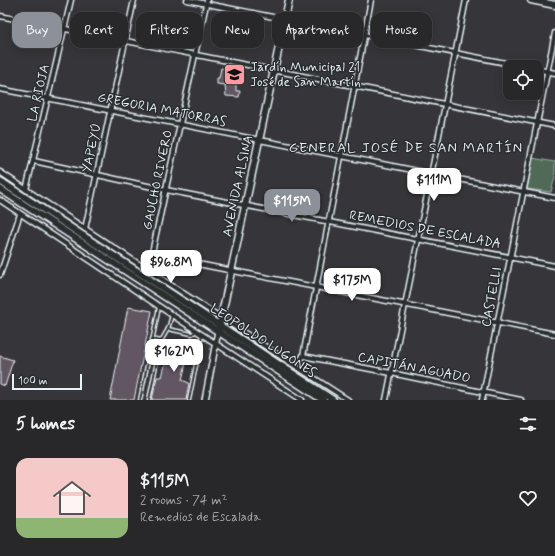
<!DOCTYPE html>
<html lang="en">
<head>
<meta charset="utf-8">
<style>
	body { margin:0; font-family:Mynerve,sans-serif; background:#303033; color:#f1f3f6; height:100vh; display:flex; flex-direction:column; font-size:15px; white-space:nowrap }
	* { box-sizing:border-box; margin:0 }
	p { font-size:13px; color:#a5a6a9 }
	.icon { flex:none; width:22px; height:22px; fill:none; stroke:currentColor; stroke-width:2; stroke-linecap:round; stroke-linejoin:round }
	.map { position:relative; height:400px; overflow:hidden }
	.drawer { display:flex; flex-direction:column; background:#28282b; flex:1 }
	.drawer>* { flex:none }
	.hud { position:absolute; left:12px; top:12px; width:531px; height:36px; display:flex; gap:8px }
	.buttons { position:absolute; left:503px; top:60px; display:grid; gap:8px }
	.buttons a { display:grid; place-items:center; width:40px; height:40px; border-radius:8px; background:#28282b; box-shadow:0 2px 10px #0003,0 0 0 1px #444447; font-size:20px }
	.scale { position:absolute; left:12px; bottom:10px; width:70px; box-sizing:border-box; padding-left:4px; border:2px solid #e8f1f8; border-top:0; font-size:11px; line-height:14px; white-space:nowrap; color:#e8f1f8; -webkit-text-stroke:3px #2a2d2e; paint-order:stroke }
	.price { position:absolute; translate:-50% -34px; padding:0 9px; border-radius:8px; background:#fff; color:#222; font-size:13px; line-height:26px; filter:drop-shadow(0 1px 2px #0008) }
	.price::after { content:''; position:absolute; left:50%; top:24px; width:12px; height:9px; margin-left:-6px; background:inherit; clip-path:polygon(0 0,100% 0,50% 100%) }
	.price.current { background:#8c9099; color:#fff }
	ul { padding:0; list-style:none }
	li { display:flex; align-items:center; gap:12px; height:100px; padding:0 16px }
	li span { display:grid; place-items:center; flex:none; width:112px; height:80px; border-radius:12px; color:#555 }
	li>.icon { margin-inline-start:auto }
	span .icon { width:48px; height:48px; fill:#fffc; stroke-width:1 }
	li b { font-size:17px }
	h2 { display:flex; justify-content:space-between; align-items:center; height:48px; padding:0 16px; font-size:17px }
	.pill { padding:0 14px; border-radius:12px; background:#28282b; box-shadow:0 2px 10px #0003,0 0 0 1px #444447; font-size:14px; line-height:36px }
	.pill.current { background:#8c9099; color:#fff }
	.map>svg:first-child { display:block }
	.green { fill:#516a58; stroke:#9caea8 }
	.building { fill:#645764; stroke:#e8f1f8 }
	.lines { fill:none; stroke-linecap:round; stroke-linejoin:round }
	.service-casing { stroke:#e8f1f8; stroke-width:5 }
	.minor-casing { stroke:#e8f1f8; stroke-width:7 }
	.tertiary-casing { stroke:#e8f1f8; stroke-width:8 }
	.secondary-casing { stroke:#e8f1f8; stroke-width:9 }
	.service { stroke:#2a2d2e; stroke-width:2 }
	.minor { stroke:#2a2d2e; stroke-width:4 }
	.tertiary { stroke:#2a2d2e; stroke-width:5 }
	.secondary { stroke:#2a2d2e; stroke-width:6 }
	.labels { text-anchor:middle; dominant-baseline:central; stroke-width:3; stroke-linejoin:round; paint-order:stroke }
	.poi-label { font-size:13px; fill:#e8f1f8; stroke:#2a2d2e; text-anchor:start }
	.street-label { font-size:13px; fill:#e8f1f8; stroke:#2a2d2e }
	.neighbourhood-label { font-size:14px; letter-spacing:1px; fill:#e8f1f8; stroke:#2a2d2e }
</style>
</head>
<body>
<div class="map">
<svg width="555" height="400" viewBox="0 0 555 400">
	<rect width="100%" height="100%" fill="#363539"/>
	<filter id="ink" filterUnits="userSpaceOnUse"><feTurbulence type="fractalNoise" baseFrequency=".025" numOctaves="2"/><feDisplacementMap in="SourceGraphic" scale="8" xChannelSelector="R" yChannelSelector="G"/><feConvolveMatrix kernelMatrix="1 2 1 2 8 2 1 2 1" color-interpolation-filters="sRGB"/></filter>
	<g filter="url(#ink)">
		<polygon class="green" points="532,158 555,162 555,177 551,192 527,189"/>
		<g class="building">
			<polygon points="221,68 236,71 236,91 240,91 239,97 226,96 225,85 217,84 217,78 219,78"/>
			<polygon points="128,307 152,311 134,400 110,400"/>
			<polygon points="167,341 197,347 194,361 187,359 182,380 189,383 186,400 152,400 157,377 162,377 167,356 164,355"/>
			<polygon points="0,356 13,360 5,386 0,384"/>
		</g>
		<g class="lines">
			<defs>
				<g id="service">
					<polyline points="168,329 192,334 195,332"/>
					<polyline points="152,339 161,341"/>
					<polyline points="140,400 159,307"/>
					<polyline points="149,400 161,341 168,329 172,315"/>
					<polyline points="189,400 202,335"/>
				</g>
				<g id="minor">
					<polyline points="187,0 526,67"/>
					<polyline points="0,16 555,126"/>
					<polyline points="536,69 555,73"/>
					<polyline points="0,89 555,198"/>
					<polyline points="34,161 166,190 555,266"/>
					<path d="M0,172C115,250 231,324 348,400"/>
					<polyline points="26,190 71,0"/>
					<polyline points="0,200 172,315 302,400"/>
					<polyline points="85,229 134,0"/>
					<polyline points="152,255 555,334"/>
					<polyline points="148,271 207,0"/>
					<polyline points="0,275 20,214"/>
					<polyline points="303,356 391,373 521,400"/>
					<polyline points="296,366 303,356 371,0"/>
					<polyline points="386,400 466,0"/>
					<polyline points="482,400 555,33"/>
				</g>
				<polyline id="tertiary" points="205,400 218,331"/>
				<g id="secondary">
					<polyline points="531,0 555,5"/>
					<polyline points="0,181 333,400"/>
					<polyline points="0,189 323,400"/>
					<polyline points="219,328 289,0"/>
				</g>
			</defs>
			<use href="#service" class="service-casing"/>
			<use href="#minor" class="minor-casing"/>
			<use href="#tertiary" class="tertiary-casing"/>
			<use href="#secondary" class="secondary-casing"/>
			<use href="#service" class="service"/>
			<use href="#minor" class="minor"/>
			<use href="#tertiary" class="tertiary"/>
			<use href="#secondary" class="secondary"/>
		</g>
	</g>
	<defs>
		<symbol id="school-square" viewBox="-11 -11 22 22"><rect x="-9" y="-9" width="18" height="18" rx="4" fill="#ff9aa2" stroke="#2a2d2e"/><path d="M0-5L7-2L0 1L-7-2ZM-4 1L0 2.5L4 1V4Q0 6-4 4Z" fill="#111"/></symbol>
	</defs>
	<g fill-rule="evenodd">
		<use href="#school-square" x="222" y="62" width="25" height="25"/>
	</g>
	<g class="labels">
		<g class="poi-label">
			<text x="250" y="67">Jardín Municipal 21<tspan x="250" dy="15">José de San Martín</tspan></text>
		</g>
		<g class="street-label">
			<text transform="translate(39 93) rotate(-77)">LA RIOJA</text>
			<text transform="translate(162 110) rotate(11)">GREGORIA MATORRAS</text>
			<text transform="translate(92 148) rotate(-78)">YAPEYÚ</text>
			<text transform="translate(158 180) rotate(-78)">GAUCHO RIVERO</text>
			<text transform="translate(238 186) rotate(-78)">AVENIDA ALSINA</text>
			<text transform="translate(425 230) rotate(11)">REMEDIOS DE ESCALADA</text>
			<text transform="translate(492 297) rotate(-79)">CASTELLI</text>
			<text transform="translate(263 341) rotate(33)">LEOPOLDO LUGONES</text>
			<text transform="translate(414 368) rotate(11)">CAPITÁN AGUADO</text>
		</g>
		<g class="neighbourhood-label">
			<text x="406" y="148">GENERAL JOSÉ DE SAN MARTÍN</text>
		</g>
	</g>
</svg>
<div class="buttons">
<a><svg class="icon" aria-label="locate" viewBox="0 0 24 24"><circle cx="12" cy="12" r="6"/><path d="M12 2v4M12 18v4M2 12h4M18 12h4"/></svg></a>
</div>
<div class="scale">100 m</div>
<b class="price" style="left:434px;top:202px">$111M</b>
<b class="price current" style="left:292px;top:223px">$115M</b>
<b class="price" style="left:171px;top:284px">$96.8M</b>
<b class="price" style="left:352px;top:302px">$175M</b>
<b class="price" style="left:174px;top:373px">$162M</b>
<div class="hud">
<a class="pill current">Buy</a>
<a class="pill">Rent</a>
<a class="pill">Filters</a>
<a class="pill">New</a>
<a class="pill">Apartment</a>
<a class="pill">House</a>
</div>
</div>
<section class="drawer">
<h2>5 homes<svg class="icon" aria-label="filters" viewBox="0 0 24 24"><path d="M4 7h16M4 17h16"/><circle cx="9" cy="7" r="2"/><circle cx="15" cy="17" r="2"/></svg></h2>
<ul>
<li><span style="background:linear-gradient(#f6c9c9 75%,#8fb573 0)"><svg class="icon" aria-label="home" viewBox="0 0 24 24"><path d="M3 11l9-7 9 7M6 9v11h12V9"/></svg></span><div><b>$115M</b><p>2 rooms · 74 m²</p><p>Remedios de Escalada</p></div><svg class="icon" aria-label="heart" viewBox="0 0 24 24"><path d="M12 20l-8-8c-3-5 5-10 8-4 3-6 11-1 8 4z"/></svg></li>
</ul>
</section>
</body>
</html>
